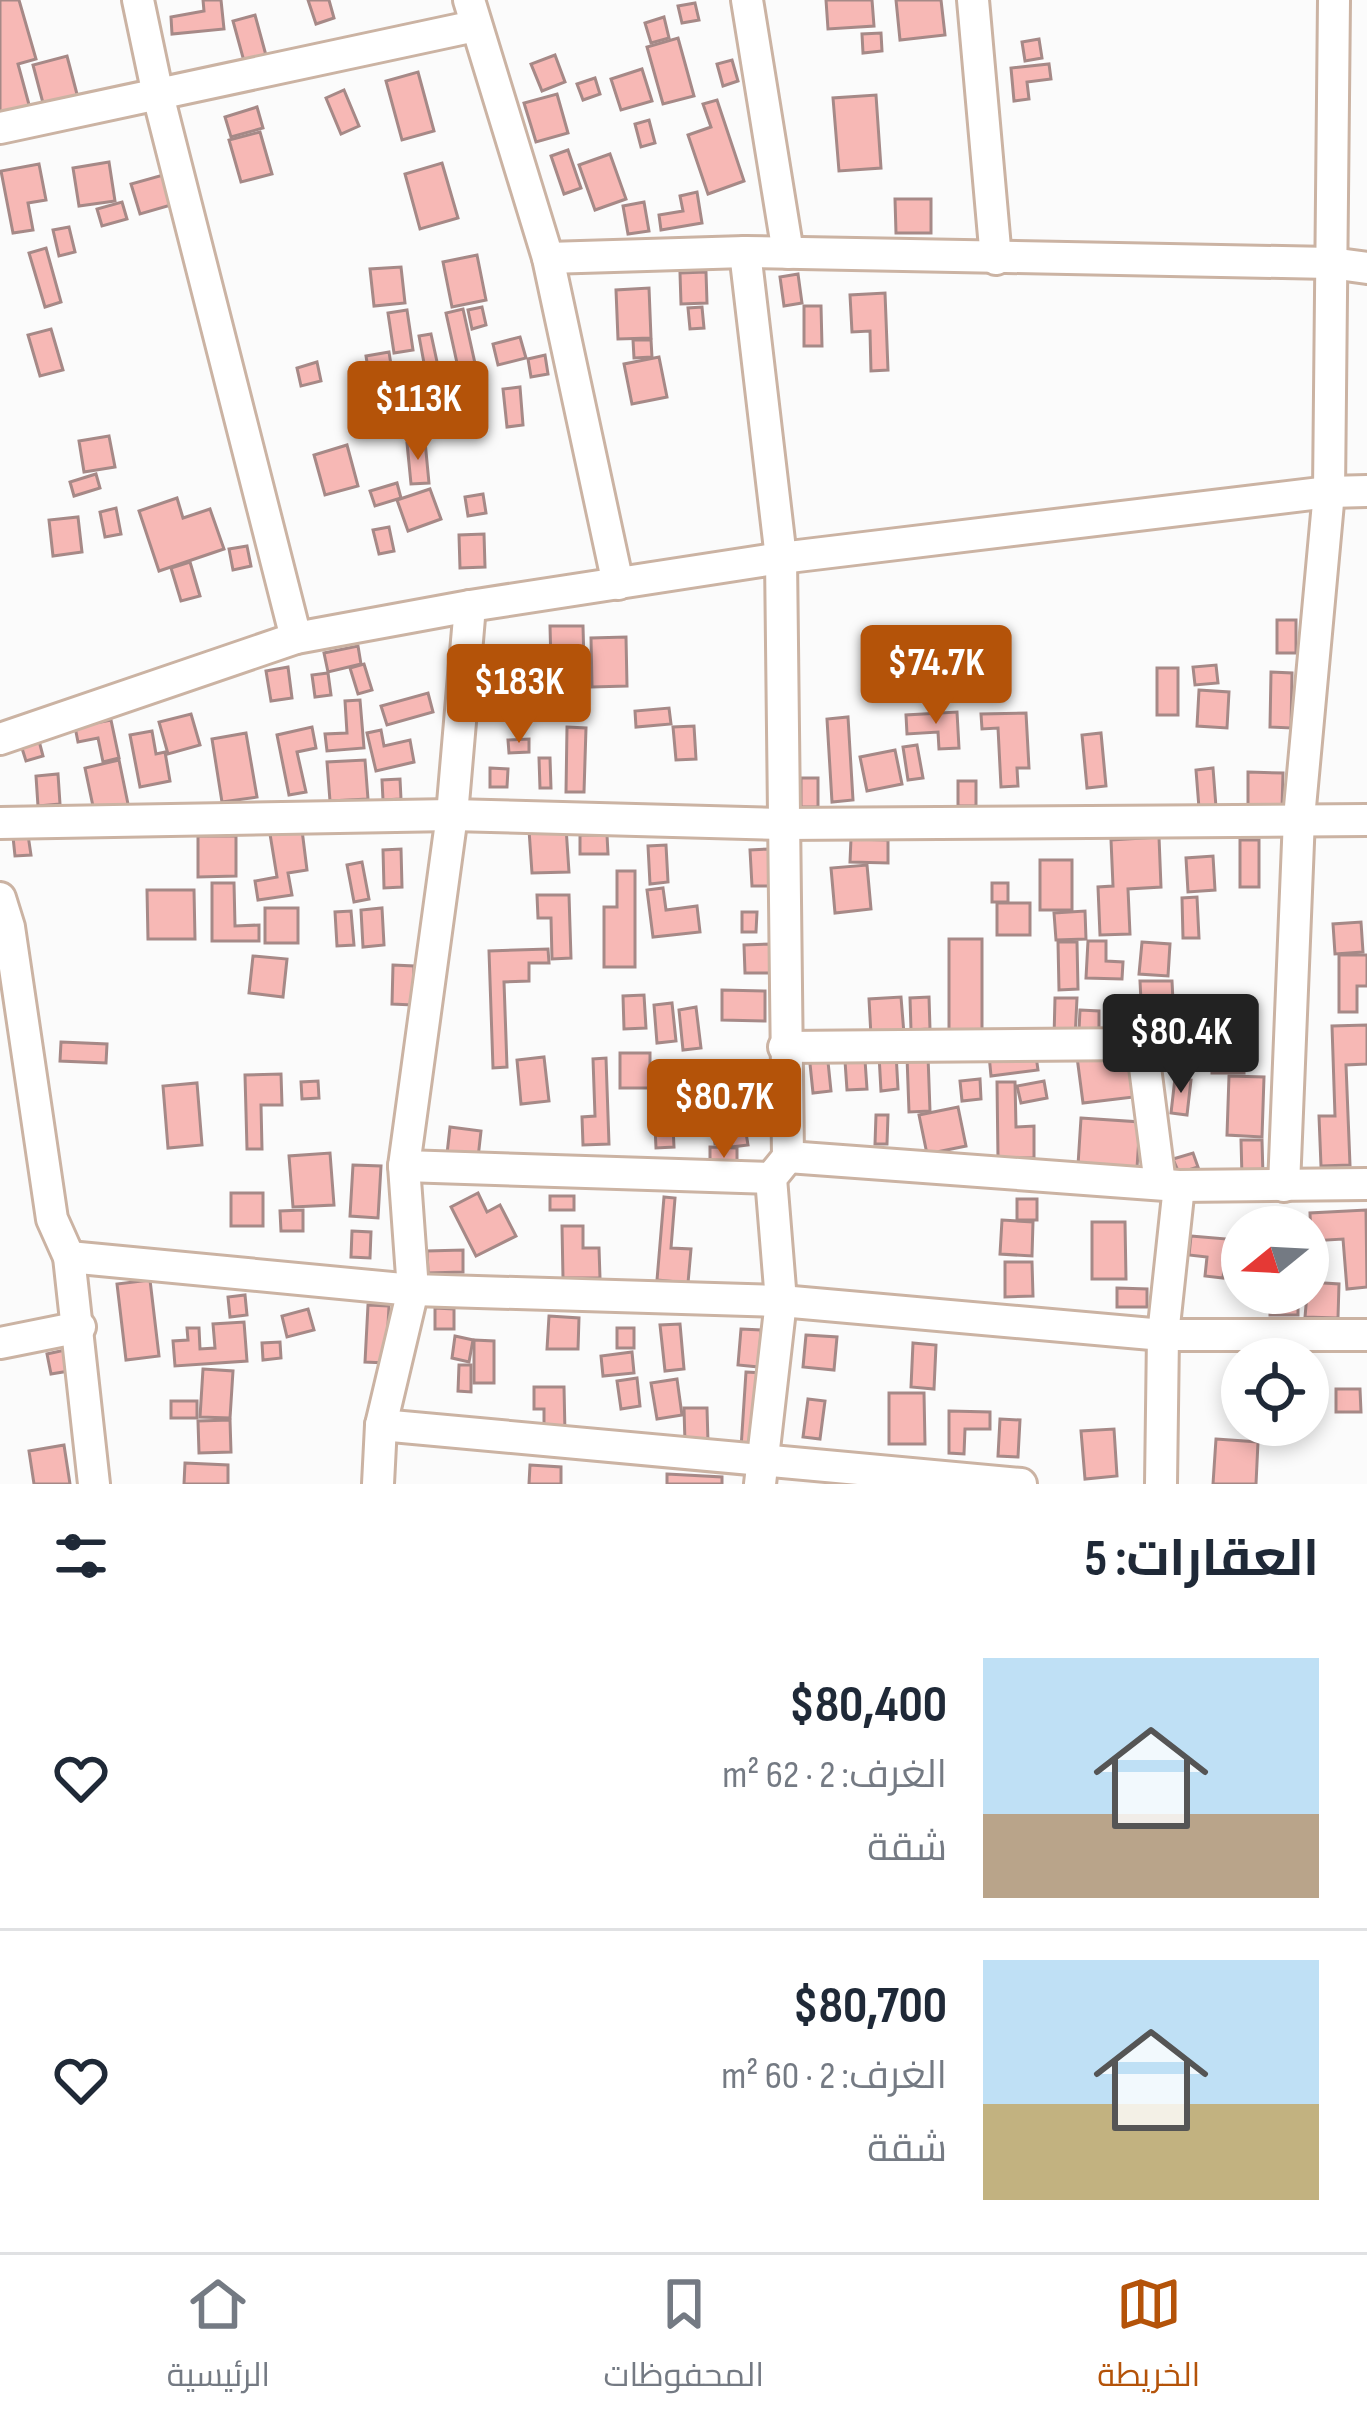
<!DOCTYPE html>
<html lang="ar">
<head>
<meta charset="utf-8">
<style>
	body { margin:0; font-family:"Sofia Sans Condensed",Cairo,sans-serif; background:#f2f2f3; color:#1f2937; direction:rtl; height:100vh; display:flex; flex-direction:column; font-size:45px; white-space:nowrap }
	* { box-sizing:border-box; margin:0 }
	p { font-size:39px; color:#747a83 }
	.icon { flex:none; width:66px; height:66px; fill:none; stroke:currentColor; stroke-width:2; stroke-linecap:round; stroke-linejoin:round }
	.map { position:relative; height:1484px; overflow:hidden; direction:ltr }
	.drawer { display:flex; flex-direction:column; background:#fff; flex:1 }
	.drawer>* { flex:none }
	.needle { width:78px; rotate:252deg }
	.fabs { position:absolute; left:1221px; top:1206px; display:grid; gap:24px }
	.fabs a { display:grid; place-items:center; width:108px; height:108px; border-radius:50%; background:#fff; box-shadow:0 6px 18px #0003; font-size:60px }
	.price { position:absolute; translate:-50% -102px; padding:0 27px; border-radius:12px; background:#b45309; color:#fff; font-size:39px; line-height:78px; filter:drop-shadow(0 3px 6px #0008) }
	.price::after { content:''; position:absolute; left:50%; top:72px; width:36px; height:27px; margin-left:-18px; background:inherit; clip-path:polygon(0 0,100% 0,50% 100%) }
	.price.active { background:#222; color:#fff }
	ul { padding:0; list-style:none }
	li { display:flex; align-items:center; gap:36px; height:300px; padding:0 48px }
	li+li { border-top:3px solid #e0e1e3 }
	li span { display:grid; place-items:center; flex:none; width:336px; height:240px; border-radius:0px; color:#555 }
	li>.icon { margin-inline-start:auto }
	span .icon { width:144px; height:144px; fill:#fffc; stroke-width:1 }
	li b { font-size:51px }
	h2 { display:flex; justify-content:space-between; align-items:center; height:144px; padding:0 48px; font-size:51px }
	.menu { display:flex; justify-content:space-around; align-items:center; height:168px; border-top:3px solid #e0e1e3; background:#fff; font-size:33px; color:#747a83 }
	.menu a { display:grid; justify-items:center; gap:6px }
	.menu .active { color:#b45309 }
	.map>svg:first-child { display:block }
	.building { fill:#f7b8b5; stroke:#a68987; stroke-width:3 }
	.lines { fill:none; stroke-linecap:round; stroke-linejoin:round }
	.minor-casing { stroke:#cbb3a3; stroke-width:36 }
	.minor { stroke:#fff; stroke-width:30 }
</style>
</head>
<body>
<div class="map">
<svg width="1367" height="1484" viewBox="0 0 1367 1484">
	<rect width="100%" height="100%" fill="#fbfbfb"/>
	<g class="building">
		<polygon points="0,0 19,0 36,59 18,64 31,112 0,121"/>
		<polygon points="203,0 221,0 224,29 172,34 171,17 204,11"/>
		<polygon points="308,0 329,0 334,18 316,24"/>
		<polygon points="826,0 872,0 874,26 828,29"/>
		<polygon points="896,0 941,0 945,35 900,40"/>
		<polygon points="695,3 699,20 682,23 678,6"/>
		<polygon points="255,15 267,59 245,65 233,21"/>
		<polygon points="664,17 669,38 651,43 645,23"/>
		<polygon points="881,33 882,51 863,53 862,34"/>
		<polygon points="678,38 694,96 663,104 647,47"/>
		<polygon points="1039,39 1042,58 1025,61 1022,42"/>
		<polygon points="555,55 565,82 542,91 531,64"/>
		<polygon points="67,56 78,98 44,107 33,65"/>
		<polygon points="732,60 738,81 723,86 717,64"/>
		<polygon points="1049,64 1051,79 1027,82 1029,99 1014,101 1011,68"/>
		<polygon points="642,69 652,101 621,110 611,79"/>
		<polygon points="418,72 434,131 402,140 386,81"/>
		<polygon points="595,78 600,94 583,100 577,84"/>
		<polygon points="344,90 359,126 341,134 326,98"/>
		<polygon points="557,94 568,133 536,142 524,103"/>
		<polygon points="876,95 881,168 839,171 833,98"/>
		<polygon points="717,100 744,181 708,194 688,135 711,127 703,104"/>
		<polygon points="257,107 263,128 231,137 225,117"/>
		<polygon points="649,120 655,143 641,147 635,124"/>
		<polygon points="260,132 272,174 241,182 229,140"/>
		<polygon points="568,150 581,188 564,194 551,156"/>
		<polygon points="610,154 626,199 595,210 579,165"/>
		<polygon points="109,162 115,201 79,206 73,168"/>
		<polygon points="442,163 458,218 420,229 405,174"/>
		<polygon points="39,164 46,200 28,203 33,230 13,233 1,171"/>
		<polygon points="163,175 171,205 140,214 131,184"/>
		<polygon points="697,192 702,223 661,230 659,215 683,211 680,196"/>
		<polygon points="895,199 931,199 931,233 896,233"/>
		<polygon points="122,202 127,219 102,226 97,209"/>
		<polygon points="644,202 649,231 628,234 623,206"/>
		<polygon points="69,227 75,252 59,256 53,230"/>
		<polygon points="46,248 61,302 45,307 29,253"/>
		<polygon points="477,255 486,300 452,307 443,262"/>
		<polygon points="401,267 405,303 374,306 370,269"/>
		<polygon points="706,272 707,303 681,304 680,273"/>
		<polygon points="798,274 802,303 784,306 780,277"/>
		<polygon points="649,288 651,338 618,339 616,290"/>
		<polygon points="885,293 888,370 871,371 870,331 852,332 850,295"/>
		<polygon points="804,306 821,306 822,346 804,346"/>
		<polygon points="482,307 486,325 472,329 468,310"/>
		<polygon points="702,307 704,328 690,329 688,308"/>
		<polygon points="463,309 476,368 459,372 446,313"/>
		<polygon points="407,310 413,350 394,353 388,313"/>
		<polygon points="51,329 63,370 40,376 28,335"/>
		<polygon points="431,334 439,371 426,374 419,336"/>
		<polygon points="520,337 526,358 498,365 493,344"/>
		<polygon points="633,340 651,340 652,357 634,358"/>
		<polygon points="389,352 392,371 369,375 366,356"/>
		<polygon points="545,355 548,374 531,377 528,359"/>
		<polygon points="659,357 667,397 632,404 624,364"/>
		<polygon points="317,362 321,381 301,386 297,368"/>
		<polygon points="418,383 424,428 404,430 399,386"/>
		<polygon points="520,387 523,425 507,427 503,389"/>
		<polygon points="443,389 446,429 432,429 430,390"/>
		<polygon points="109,436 115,467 84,472 79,441"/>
		<polygon points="425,441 429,483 411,484 407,443"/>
		<polygon points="347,445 358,486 325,495 314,455"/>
		<polygon points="96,474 100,488 74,496 70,482"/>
		<polygon points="397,483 401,498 375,506 370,491"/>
		<polygon points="430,489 441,519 408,531 397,500"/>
		<polygon points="483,494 486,513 468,516 465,497"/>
		<polygon points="177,498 183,518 210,509 224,549 159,571 139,511"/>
		<polygon points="116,508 121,534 105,537 100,512"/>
		<polygon points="78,517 82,552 53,556 49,520"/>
		<polygon points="389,527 394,551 379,554 373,530"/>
		<polygon points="484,534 485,567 460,568 459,535"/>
		<polygon points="247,546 251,566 233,570 229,549"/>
		<polygon points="190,562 200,596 181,601 171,568"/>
		<rect x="1277" y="620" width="19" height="33"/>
		<polygon points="550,626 583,626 584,664 551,664"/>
		<polygon points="626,637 627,686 592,687 591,638"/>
		<polygon points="358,646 361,664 328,672 324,653"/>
		<polygon points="364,664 372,690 358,694 350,668"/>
		<polygon points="1216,665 1218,683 1195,685 1193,667"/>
		<polygon points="288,667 292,698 271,701 266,671"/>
		<polygon points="541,668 545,708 526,709 521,670"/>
		<rect x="1157" y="668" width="21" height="47"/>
		<polygon points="1271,672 1292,673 1291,728 1270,727"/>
		<polygon points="328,673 331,695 315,697 312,675"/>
		<polygon points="1199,690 1229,692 1227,728 1197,726"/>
		<polygon points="428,693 433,712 387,725 381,706"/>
		<polygon points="360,700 364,748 327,751 325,734 347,733 345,701"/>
		<polygon points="669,708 671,724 636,727 635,711"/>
		<polygon points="957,712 959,748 939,749 938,732 907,734 906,715"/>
		<polygon points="1026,713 1029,768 1017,768 1018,786 1001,787 998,728 982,729 981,714"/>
		<polygon points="191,714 200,745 168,754 159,722"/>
		<polygon points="848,717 853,800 832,802 827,719"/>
		<polygon points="111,720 119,758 103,762 98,738 78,742 75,727"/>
		<polygon points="694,726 696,759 676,760 673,727"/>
		<polygon points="312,727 316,748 297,752 306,792 289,795 277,735"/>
		<polygon points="567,727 586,728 584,792 566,792"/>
		<polygon points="381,730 384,746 410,740 414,762 376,771 367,733"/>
		<polygon points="152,731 156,754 165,752 170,781 140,787 130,735"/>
		<polygon points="246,733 257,797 222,802 212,739"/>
		<polygon points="1101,733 1106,786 1087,788 1082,735"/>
		<polygon points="38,737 43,756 26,761 20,742"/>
		<polygon points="529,739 529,752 509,753 508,740"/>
		<polygon points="917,745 923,778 908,780 903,747"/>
		<polygon points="895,750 902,784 867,791 860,757"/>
		<polygon points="539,758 550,758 551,788 540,788"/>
		<polygon points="119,760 128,804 94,811 85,768"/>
		<polygon points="365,760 368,799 330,801 327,762"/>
		<polygon points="490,768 508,769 507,787 490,787"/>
		<polygon points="1213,768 1216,807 1199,808 1196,770"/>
		<polygon points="1248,772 1283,773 1282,808 1248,808"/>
		<polygon points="58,774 60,804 38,806 36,776"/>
		<rect x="801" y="778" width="17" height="29"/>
		<polygon points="400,779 401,799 383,800 382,780"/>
		<rect x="958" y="781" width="18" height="25"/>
		<polygon points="566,827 569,872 532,873 529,830"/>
		<polygon points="302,830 307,870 288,873 292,895 258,900 255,881 277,877 270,834"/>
		<polygon points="28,835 31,855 15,856 13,837"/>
		<polygon points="580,835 607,835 608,854 580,854"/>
		<polygon points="198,836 236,836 236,876 198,877"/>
		<polygon points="1159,837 1161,887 1128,889 1130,934 1100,935 1098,887 1113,886 1111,840"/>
		<polygon points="851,839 888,840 888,863 850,862"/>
		<rect x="1240" y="840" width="19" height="47"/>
		<polygon points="666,845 668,882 650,884 648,846"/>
		<polygon points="401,849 402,887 384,888 383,850"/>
		<polygon points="769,849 771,886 752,886 750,850"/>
		<polygon points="1213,856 1215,890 1188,892 1186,858"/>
		<rect x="1040" y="860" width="32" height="50"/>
		<polygon points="362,862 369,899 354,902 347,865"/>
		<polygon points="867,865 871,909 835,913 831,868"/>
		<polygon points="617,871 635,871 635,967 604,967 604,907 617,907"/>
		<polygon points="212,883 234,883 235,926 259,925 259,941 212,941"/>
		<rect x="992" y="883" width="16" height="19"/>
		<polygon points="663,888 666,910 697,906 700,932 653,937 647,890"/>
		<polygon points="147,890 194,890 195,939 148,939"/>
		<polygon points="537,895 569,895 571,958 552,959 551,918 538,918"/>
		<polygon points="1197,897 1199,938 1183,938 1182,898"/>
		<rect x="997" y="903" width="33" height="32"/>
		<rect x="265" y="908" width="33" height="35"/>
		<polygon points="382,908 384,945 363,947 361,910"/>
		<polygon points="351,911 354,945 337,946 335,912"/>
		<polygon points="1085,911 1086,939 1056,940 1054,913"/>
		<polygon points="742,912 757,912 756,932 742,932"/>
		<polygon points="1361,922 1363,952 1335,954 1333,924"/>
		<rect x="949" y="939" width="33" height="98"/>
		<polygon points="1088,941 1106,941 1106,961 1123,962 1122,979 1086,978"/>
		<polygon points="1058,942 1077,942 1078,989 1059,990"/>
		<polygon points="1142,942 1170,944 1168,976 1139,974"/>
		<polygon points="771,944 772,973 745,973 744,945"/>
		<polygon points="548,949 549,963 529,963 529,981 504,982 507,1067 493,1068 489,951"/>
		<polygon points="1339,955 1367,955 1367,986 1357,986 1357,1012 1339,1012"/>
		<polygon points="253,956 287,959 283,997 249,993"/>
		<polygon points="393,965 414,966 413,1005 392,1004"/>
		<polygon points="1140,981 1172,981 1173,1001 1141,1001"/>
		<polygon points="722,990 765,991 765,1021 722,1020"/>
		<polygon points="644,995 646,1028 624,1029 623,996"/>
		<polygon points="901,997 904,1034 871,1036 869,999"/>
		<polygon points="929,997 930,1029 911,1030 910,998"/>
		<polygon points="1055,998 1077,998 1075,1039 1054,1038"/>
		<polygon points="1243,998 1244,1073 1212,1073 1211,999"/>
		<polygon points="672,1003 676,1041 657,1043 654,1005"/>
		<polygon points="1138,1003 1158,1003 1157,1043 1136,1042"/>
		<polygon points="696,1007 701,1048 683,1050 679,1010"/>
		<polygon points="1080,1010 1099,1011 1099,1031 1079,1030"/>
		<polygon points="1367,1025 1367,1064 1346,1065 1350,1165 1321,1166 1319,1116 1335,1116 1332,1026"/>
		<polygon points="61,1042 107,1044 106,1063 60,1061"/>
		<polygon points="1035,1049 1038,1070 991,1076 989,1055"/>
		<polygon points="1136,1050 1142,1096 1083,1103 1077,1057"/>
		<polygon points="827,1052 831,1091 813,1093 809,1054"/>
		<rect x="620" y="1053" width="30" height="35"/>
		<polygon points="896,1053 898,1089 881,1091 879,1055"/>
		<polygon points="928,1056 930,1111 909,1112 907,1057"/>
		<polygon points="544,1057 549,1101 521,1104 517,1060"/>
		<polygon points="606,1058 609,1144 583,1145 582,1117 595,1116 593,1059"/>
		<polygon points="865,1060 867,1089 847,1090 845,1061"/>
		<polygon points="735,1069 740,1092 757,1089 760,1106 727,1112 719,1073"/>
		<polygon points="678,1071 700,1071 700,1119 677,1119"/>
		<polygon points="281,1074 282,1105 261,1105 262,1149 247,1149 245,1075"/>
		<polygon points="1229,1076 1264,1077 1262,1137 1227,1135"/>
		<polygon points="1175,1078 1191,1080 1187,1115 1171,1113"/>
		<polygon points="980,1079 981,1099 962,1101 960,1081"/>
		<polygon points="318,1081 319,1098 302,1099 301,1082"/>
		<polygon points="1044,1081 1047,1098 1021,1103 1017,1086"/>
		<polygon points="997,1082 1015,1082 1016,1127 1034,1126 1034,1158 998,1158"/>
		<polygon points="197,1083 202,1145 168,1148 163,1086"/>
		<polygon points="958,1107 966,1146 927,1154 919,1115"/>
		<polygon points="743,1115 748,1145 731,1147 727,1118"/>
		<polygon points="876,1115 888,1115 887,1144 875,1144"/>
		<polygon points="1081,1118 1140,1122 1137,1168 1078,1165"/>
		<polygon points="723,1119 726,1143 715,1144 712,1121"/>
		<polygon points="673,1126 674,1147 656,1148 655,1127"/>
		<polygon points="450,1127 481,1131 477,1167 446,1163"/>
		<polygon points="1241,1140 1262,1140 1263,1176 1242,1177"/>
		<polygon points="710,1147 737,1148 737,1175 710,1174"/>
		<polygon points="330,1153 334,1205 293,1207 289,1156"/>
		<polygon points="1193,1153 1198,1167 1179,1173 1173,1159"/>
		<polygon points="353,1165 381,1166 378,1218 350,1216"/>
		<rect x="231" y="1193" width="32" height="33"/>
		<polygon points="478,1193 487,1212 500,1205 516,1236 476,1256 451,1207"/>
		<rect x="550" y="1196" width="24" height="14"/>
		<polygon points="664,1197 675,1198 671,1248 691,1249 688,1283 657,1280"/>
		<rect x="1017" y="1199" width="20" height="21"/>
		<polygon points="303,1210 303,1231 281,1231 280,1211"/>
		<polygon points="1366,1210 1367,1287 1347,1289 1343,1239 1311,1241 1310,1213"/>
		<polygon points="1002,1220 1033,1222 1032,1256 1000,1254"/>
		<polygon points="1092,1222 1125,1222 1126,1279 1092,1279"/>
		<polygon points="562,1226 583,1226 583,1248 599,1248 600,1278 563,1278"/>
		<polygon points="352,1231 371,1232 370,1258 351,1257"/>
		<polygon points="1191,1236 1227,1239 1223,1278 1205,1276 1207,1257 1189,1255"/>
		<polygon points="463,1250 463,1272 428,1273 427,1251"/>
		<polygon points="1005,1262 1032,1262 1033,1296 1005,1297"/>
		<polygon points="150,1280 159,1356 126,1360 117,1284"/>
		<polygon points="1308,1282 1339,1284 1338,1318 1305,1317"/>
		<polygon points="1117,1288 1147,1289 1147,1307 1117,1307"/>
		<rect x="1270" y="1293" width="28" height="22"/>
		<polygon points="245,1295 247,1315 230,1317 228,1297"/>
		<polygon points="368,1305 389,1306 386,1363 365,1362"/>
		<polygon points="435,1308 454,1309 454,1329 435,1329"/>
		<polygon points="308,1309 314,1330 287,1337 282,1316"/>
		<polygon points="549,1316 579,1318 578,1349 547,1349"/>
		<polygon points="244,1322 247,1361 175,1366 173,1341 188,1340 187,1328 199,1328 200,1349 215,1348 213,1324"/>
		<polygon points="680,1324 684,1369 665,1371 660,1325"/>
		<rect x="617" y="1328" width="17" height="20"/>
		<polygon points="741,1329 761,1330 759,1367 738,1365"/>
		<polygon points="806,1335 837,1337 834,1370 803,1367"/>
		<polygon points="455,1336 473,1340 469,1362 452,1358"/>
		<polygon points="474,1340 494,1341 494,1383 474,1383"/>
		<polygon points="280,1342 281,1358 263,1360 262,1343"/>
		<polygon points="913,1343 936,1345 934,1389 911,1387"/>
		<polygon points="65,1350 69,1371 51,1374 47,1354"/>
		<polygon points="632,1352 634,1373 603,1376 601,1356"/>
		<polygon points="459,1365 471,1365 471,1392 458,1391"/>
		<polygon points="203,1369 233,1371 230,1418 200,1417"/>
		<polygon points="746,1372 763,1373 759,1449 741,1448"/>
		<polygon points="637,1378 640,1406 621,1409 617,1381"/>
		<polygon points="677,1379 682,1415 657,1419 651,1383"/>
		<polygon points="534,1387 564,1387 565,1433 544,1434 544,1409 534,1409"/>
		<polygon points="1336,1389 1360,1389 1361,1412 1336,1412"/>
		<polygon points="889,1393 924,1393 925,1444 889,1444"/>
		<polygon points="808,1399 825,1401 820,1439 803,1437"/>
		<rect x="171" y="1401" width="26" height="17"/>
		<polygon points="684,1408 707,1408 708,1442 685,1443"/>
		<polygon points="949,1411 990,1412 990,1429 965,1429 964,1454 949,1453"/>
		<polygon points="1000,1419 1020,1420 1018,1457 998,1456"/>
		<polygon points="230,1420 231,1452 199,1453 198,1421"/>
		<polygon points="1114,1429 1117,1476 1085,1479 1081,1431"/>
		<polygon points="1216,1439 1258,1442 1256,1484 1213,1484"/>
		<polygon points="64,1445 70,1484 34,1484 29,1451"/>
		<polygon points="185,1463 228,1465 228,1484 184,1484"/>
		<polygon points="530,1465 561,1467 561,1484 529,1484"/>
		<polygon points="667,1474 722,1477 722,1484 667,1484"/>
	</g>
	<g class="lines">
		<defs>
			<g id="minor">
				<polyline points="138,0 158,95 296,638"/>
				<polyline points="469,0 548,258 618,584"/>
				<polyline points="747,0 788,253"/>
				<polyline points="973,0 996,259"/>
				<polyline points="0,128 475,26"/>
				<polyline points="745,252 781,558 788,1157 771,1178 781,1301 760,1484"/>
				<polyline points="548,258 745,252 1331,263 1367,268"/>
				<polyline points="0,739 296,638 470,606 781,558 1329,492 1367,491"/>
				<polyline points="0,823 452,815 781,824 1367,820"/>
				<polyline points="0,898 9,927 52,1219 69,1257 94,1484"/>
				<polyline points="784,1047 1142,1044 1160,1184"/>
				<polyline points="788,1157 1179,1186 1367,1184"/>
				<polyline points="404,1166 771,1178"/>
				<polyline points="1284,1186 1299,818 1329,492 1334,0"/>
				<polyline points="69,1257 413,1290 781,1301 1163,1335 1367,1335"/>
				<polyline points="0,1343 80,1327"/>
				<polyline points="381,1425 1021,1484"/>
				<polyline points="378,1484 381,1425 413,1290 404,1166 452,815 470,606"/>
				<polyline points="1161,1484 1163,1335 1179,1186"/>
			</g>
		</defs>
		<use href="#minor" class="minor-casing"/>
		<use href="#minor" class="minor"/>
	</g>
</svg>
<div class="fabs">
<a><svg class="needle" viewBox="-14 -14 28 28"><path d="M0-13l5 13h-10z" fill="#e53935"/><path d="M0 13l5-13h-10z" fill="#747a83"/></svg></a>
<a><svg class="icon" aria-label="locate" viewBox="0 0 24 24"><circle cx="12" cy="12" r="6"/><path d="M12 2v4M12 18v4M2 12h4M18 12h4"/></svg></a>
</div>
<b class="price" style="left:418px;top:463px">$113K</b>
<b class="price" style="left:936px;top:727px">$74.7K</b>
<b class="price" style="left:519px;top:746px">$183K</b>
<b class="price active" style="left:1181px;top:1096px">$80.4K</b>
<b class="price" style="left:724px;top:1161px">$80.7K</b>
</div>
<section class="drawer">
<h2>العقارات: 5<svg class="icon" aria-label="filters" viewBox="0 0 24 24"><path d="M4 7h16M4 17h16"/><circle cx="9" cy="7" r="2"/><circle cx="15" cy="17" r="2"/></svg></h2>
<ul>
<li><span style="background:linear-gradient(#bfe0f5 65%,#b9a48a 0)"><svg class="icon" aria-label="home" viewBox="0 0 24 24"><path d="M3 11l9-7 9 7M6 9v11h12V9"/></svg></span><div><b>$80,400</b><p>الغرف: 2 · 62 m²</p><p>شقة</p></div><svg class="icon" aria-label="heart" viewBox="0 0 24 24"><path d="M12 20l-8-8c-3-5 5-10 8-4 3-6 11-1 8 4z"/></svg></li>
<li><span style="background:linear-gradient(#bfe0f5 60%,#c2b280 0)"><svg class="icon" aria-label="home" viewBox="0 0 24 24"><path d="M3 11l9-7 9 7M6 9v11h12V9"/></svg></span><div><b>$80,700</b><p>الغرف: 2 · 60 m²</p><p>شقة</p></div><svg class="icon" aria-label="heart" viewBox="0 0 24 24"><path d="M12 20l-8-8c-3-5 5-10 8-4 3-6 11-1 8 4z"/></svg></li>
</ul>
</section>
<nav class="menu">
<a class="active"><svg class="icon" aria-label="map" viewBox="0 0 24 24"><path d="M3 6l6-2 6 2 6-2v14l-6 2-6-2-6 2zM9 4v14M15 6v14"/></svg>الخريطة</a>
<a><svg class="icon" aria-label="saved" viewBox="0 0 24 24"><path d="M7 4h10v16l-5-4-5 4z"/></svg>المحفوظات</a>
<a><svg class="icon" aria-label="home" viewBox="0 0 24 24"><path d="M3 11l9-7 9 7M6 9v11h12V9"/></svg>الرئيسية</a>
</nav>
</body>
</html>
